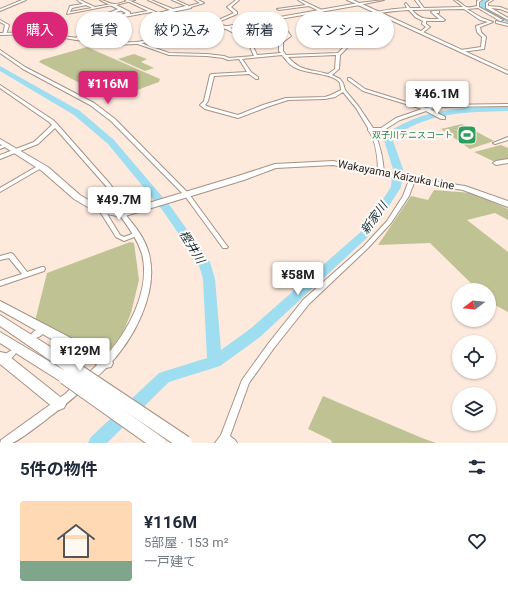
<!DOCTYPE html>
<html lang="ja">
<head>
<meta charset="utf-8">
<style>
	body { margin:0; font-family:Roboto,"Noto Sans JP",sans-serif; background:#f2f2f3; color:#1f2937; height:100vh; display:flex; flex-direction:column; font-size:15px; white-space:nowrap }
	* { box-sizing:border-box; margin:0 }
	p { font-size:13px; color:#747a83 }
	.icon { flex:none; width:22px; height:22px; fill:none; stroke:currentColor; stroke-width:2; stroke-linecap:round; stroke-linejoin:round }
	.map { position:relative; height:443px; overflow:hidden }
	.sheet { display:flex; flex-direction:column; background:#fff; flex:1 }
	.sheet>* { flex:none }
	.hud { position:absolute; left:12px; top:12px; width:484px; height:36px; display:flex; gap:8px }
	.needle { width:26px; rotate:254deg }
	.buttons { position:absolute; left:452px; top:283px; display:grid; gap:8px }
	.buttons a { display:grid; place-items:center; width:44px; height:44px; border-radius:50%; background:#fff; box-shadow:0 1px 3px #0004; font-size:20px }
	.price { position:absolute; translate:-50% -34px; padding:0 9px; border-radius:4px; background:#fff; color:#222; font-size:13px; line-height:26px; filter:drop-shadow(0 1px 2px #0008) }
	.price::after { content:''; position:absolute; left:50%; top:24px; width:12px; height:9px; margin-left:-6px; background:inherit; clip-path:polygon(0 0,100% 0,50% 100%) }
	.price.active { background:#db2777; color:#fff }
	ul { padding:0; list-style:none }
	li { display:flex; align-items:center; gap:12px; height:100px; padding:0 20px }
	li span { display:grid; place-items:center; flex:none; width:112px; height:80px; border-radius:4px; color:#555 }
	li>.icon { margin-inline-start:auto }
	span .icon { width:48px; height:48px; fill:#fffc; stroke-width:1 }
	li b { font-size:17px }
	h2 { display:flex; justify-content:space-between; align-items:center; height:48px; padding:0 20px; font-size:17px }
	.chip { padding:0 14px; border-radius:18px; background:#fff; box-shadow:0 1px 3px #0004; font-size:14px; line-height:36px }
	.chip.active { background:#db2777; color:#fff }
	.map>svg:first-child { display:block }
	.green { fill:#bfc394 }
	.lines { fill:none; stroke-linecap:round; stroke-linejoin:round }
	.river { fill:#9fddf1; fill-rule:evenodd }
	.minor-casing { stroke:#a79283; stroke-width:2 }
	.tertiary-casing { stroke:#a79283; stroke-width:2 }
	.secondary-casing { stroke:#a79283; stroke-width:2 }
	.primary-casing { stroke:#a79283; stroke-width:2 }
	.trunk-casing { stroke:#a79283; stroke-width:2 }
	.minor { fill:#fff; fill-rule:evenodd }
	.tertiary { fill:#fff; fill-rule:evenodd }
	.secondary { fill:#fff; fill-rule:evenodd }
	.primary { fill:#fff; fill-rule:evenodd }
	.trunk { fill:#fff; fill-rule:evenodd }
	.trunk-bridge-casing { stroke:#a79283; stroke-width:16; stroke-linecap:butt }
	.trunk-bridge { stroke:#fff; stroke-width:14 }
	.labels { text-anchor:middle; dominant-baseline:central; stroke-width:4; stroke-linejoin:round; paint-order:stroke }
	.far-leisure-label { font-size:9px; fill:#27864d; stroke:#fffaf7; text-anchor:end }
	.street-label { font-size:11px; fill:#241c17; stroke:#fffaf7 }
	.water-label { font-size:12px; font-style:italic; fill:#0f2e37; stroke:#fffaf7 }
</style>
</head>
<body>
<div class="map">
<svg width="508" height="443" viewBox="0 0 508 443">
	<rect width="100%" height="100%" fill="#fdeadd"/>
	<g class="green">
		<polygon points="87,47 160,79 159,82 118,97 107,97 39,62 41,60"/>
		<polygon points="134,54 147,59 141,62 154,68 145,71 118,59"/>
		<polygon points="462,124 494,141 470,149 441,129"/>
		<polygon points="501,145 508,148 508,159 495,162 474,152"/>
		<polygon points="434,190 472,193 508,209 508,220 495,213 467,220 508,252 508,312 491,303 489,301 489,290 478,290 430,243 378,245 411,196 428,200"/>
		<polygon points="130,242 134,243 139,280 131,313 119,342 101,357 35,321 47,273"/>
		<polygon points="323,396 422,438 436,443 332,443 331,440 308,429"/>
	</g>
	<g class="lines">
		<g class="river">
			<polygon points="483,0 489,0 485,4 486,8 508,19 508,23 482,10 479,4"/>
			<path d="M0,66L80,111L114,140L171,207L210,262L215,279L221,350L250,329L363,230L391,187L393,169L383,137L384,135C423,108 462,107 508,107V111C465,112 428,112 392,138L403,169L401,187L371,234L260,337L220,366L169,382L107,443H88L90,438L159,373L207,358L203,279L198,262L163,211L108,144L74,115L0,71Z"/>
		</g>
		<defs>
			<g id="minor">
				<polygon points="22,0 26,0 0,11 0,9"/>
				<path d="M77,0H80L95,7L112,4L113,5L67,14L70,6L83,4ZM86,5L92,8L70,12L72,8Z"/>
				<polygon points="125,0 128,0 158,13 170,10 148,0 151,0 173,9 186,6 172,0 176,0 189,6 200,3 195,0 198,0 204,3 191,7 191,8 158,15 151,12 119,18 119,16 120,16 148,11"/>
				<path d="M236,0H239L231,7L237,12V14L216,23C236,29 249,35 257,55L281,53L279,51V42L287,36L281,28L278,19L280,18L282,19L285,28L291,36L283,42V51L286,55L338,53L343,48L341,42L346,37V29L352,23L353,19C371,12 388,9 407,8L405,4L406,3L410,8H421L415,0H418L424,8L463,7L454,0C459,0 461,4 466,7C469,8 473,7 477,6V1L479,0H482L479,2V7L503,20L500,21L478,8L467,9L482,18L493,22L480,27L481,32L486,37L484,49L461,52L459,51L461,50L481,47L482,37L477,32L476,26L488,22L480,20L464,9L412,10C421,20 426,19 439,19L431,12L433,11H439V13H436L445,20L443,21H426V24L430,27L422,33L420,32L426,27L422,24L423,21L415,17L409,10C390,11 373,13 356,20V23L350,29V37L345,42L347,48L340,55L339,69L332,75L340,79L343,83L345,90L359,107L373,128H381L396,118L422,109L363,91L348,80V78H350L365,89L426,108L441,105L508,104V106L441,107L430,109L445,117V119H441L426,111L400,120L384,130L374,131C380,145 383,158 384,173L381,175L378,173C378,160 376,140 368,130V128L356,108L343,92L335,97L325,99L288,100L267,107L238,118L205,109L200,105L204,101L210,75L212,74L247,72L239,59L228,60L223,58L207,56L169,55L135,43L138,42L169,53L207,54L224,56L229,58L254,56L250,47L243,39L234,33L224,28L215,25L190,29H179L176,26L180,22L178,16L180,15L182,17L201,19L214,22L234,13L227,7ZM183,19L211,24L190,27H180V26L184,22ZM282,55C286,60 290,66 296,68C307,74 334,73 340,83C340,85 341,88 341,90L331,95L325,97L286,98L263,105L238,115L209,107L205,105L208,101L214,76L249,74L256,79H258V77L251,72L242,59ZM336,55L335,69L328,74C311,69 301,72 288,57Z"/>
				<polygon points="298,0 301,0 324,11 321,12 309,6 279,10 277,9 306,5"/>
				<polygon points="490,0 493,0 488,3 488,6 500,7 508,10 508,12 500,9 491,8 508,18 508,20 486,8 486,3"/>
				<polygon points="121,8 124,9 98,19 111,21 111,23 94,20 85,24 82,23"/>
				<polygon points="0,20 9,25 6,35 3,34 5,25 0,22"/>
				<polygon points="496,21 508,24 508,26 496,23"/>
				<polygon points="0,50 25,67 94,103 115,119 189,194 227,246 228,247 227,248 223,248 185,196 111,121 90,105 23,69 0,53"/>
				<polygon points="0,85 53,120 57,124 110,184 130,212 129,213 125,213 106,186 55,128 38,144 0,159 0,155 34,142 52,125 49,122 0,88"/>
				<polygon points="508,137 508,140 495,144 493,143"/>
				<polygon points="6,144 8,144 10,145 0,149 0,146"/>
				<polygon points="508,159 508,163 496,165 493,163 496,161"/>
				<polygon points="41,164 44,166 43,167 0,192 0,188"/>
				<polygon points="412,178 415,180 409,196 391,223 368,248 309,304 274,348 249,383 230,436 235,440 237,443 215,443 221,435 242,380 268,344 303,300 364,246 387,221 403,196 409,180"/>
				<polygon points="102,208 104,209 120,235 124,237 137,232 140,234 139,235 124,241 116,237 99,210"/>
				<polygon points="11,253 13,254 27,272 42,267 44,267 45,269 44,271 0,286 0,281 22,274 9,258 0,260 0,256"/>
				<path d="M43,326L46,327L47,329C44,334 37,340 31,338L30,336C32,332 39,328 43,326Z"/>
				<path d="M12,350L15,351L16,353C13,358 6,363 0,361V357Z"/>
			</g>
			<g id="tertiary">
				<path d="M100,0C105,0 109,4 114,4C121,4 127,0 135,0L116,5L130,12V14L77,40H75V38L126,13Z"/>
				<polygon points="358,3 360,3 508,71 508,74 358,5"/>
				<path d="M122,212L124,213C135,226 145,238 149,254C159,293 133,341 106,368C101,373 95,380 87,383L84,382L82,379L84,376C117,352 153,297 142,254C137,238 128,227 119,214Z"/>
				<path d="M80,382L83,383L85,386C82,393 19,442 12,443C9,443 4,443 0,443L1,440L65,394L77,383Z"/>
			</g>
			<polygon id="secondary" points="359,3 360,5 137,44 109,45 38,34 0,35 0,33 38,32 109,43 137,42"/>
			<g id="primary">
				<polygon points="347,0 353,0 359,3 384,0 359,5"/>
				<polygon points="0,139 48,167 80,195 97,205 122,211 238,176 275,164 333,161 412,178 465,186 508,201 508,207 463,190 412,182 333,165 276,168 244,180 122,217 102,213 91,209 74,199 42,171 0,144"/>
			</g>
			<g id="trunk">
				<polygon points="0,301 111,359 113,363 111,367 106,368 101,367 0,310"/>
				<polygon points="0,315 79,365 81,369 79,373 74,374 70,373 72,377 70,381 65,383 60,381 0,343 0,332 67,372 0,326"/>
				<polygon points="0,352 5,353 64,400 66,404 64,408 59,410 54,408 0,364"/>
			</g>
		</defs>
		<use href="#minor" class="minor-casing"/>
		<use href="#tertiary" class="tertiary-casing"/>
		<use href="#secondary" class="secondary-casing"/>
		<use href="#primary" class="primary-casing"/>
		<use href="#trunk" class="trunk-casing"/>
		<use href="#minor" class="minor"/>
		<use href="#tertiary" class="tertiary"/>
		<use href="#secondary" class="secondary"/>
		<use href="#primary" class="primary"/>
		<use href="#trunk" class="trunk"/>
		<defs>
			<g id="trunk-bridge">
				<polyline points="74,369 185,443"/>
				<polyline points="65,377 158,443"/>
			</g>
		</defs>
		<use href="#trunk-bridge" class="trunk-bridge-casing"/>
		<use href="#trunk-bridge" class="trunk-bridge"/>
	</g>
	<defs>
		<symbol id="stadium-square" viewBox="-11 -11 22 22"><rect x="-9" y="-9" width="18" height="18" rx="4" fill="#2e9e5b" stroke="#fffaf7"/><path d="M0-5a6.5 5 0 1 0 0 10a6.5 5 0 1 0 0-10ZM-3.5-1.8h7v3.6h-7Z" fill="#fff"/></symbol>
	</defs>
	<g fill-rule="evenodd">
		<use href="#stadium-square" x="456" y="124" width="22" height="22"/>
	</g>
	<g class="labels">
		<g class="far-leisure-label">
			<text x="453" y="135">双子川テニスコート</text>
		</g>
		<g class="street-label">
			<text transform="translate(396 175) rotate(11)">Wakayama Kaizuka Line</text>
		</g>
		<g class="water-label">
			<text transform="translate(374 218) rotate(-54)">新家川</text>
			<text transform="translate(192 247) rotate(58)">樫井川</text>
		</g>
	</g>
</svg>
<div class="buttons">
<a><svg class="needle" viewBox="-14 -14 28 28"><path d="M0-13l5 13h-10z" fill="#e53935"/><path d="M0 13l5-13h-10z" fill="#747a83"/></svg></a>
<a><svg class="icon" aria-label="locate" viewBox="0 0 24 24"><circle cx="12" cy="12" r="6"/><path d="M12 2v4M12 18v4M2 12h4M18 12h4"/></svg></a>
<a><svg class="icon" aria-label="layers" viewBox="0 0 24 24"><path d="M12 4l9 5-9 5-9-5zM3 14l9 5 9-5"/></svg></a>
</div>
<b class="price active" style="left:108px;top:105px">¥116M</b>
<b class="price" style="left:437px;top:115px">¥46.1M</b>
<b class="price" style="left:119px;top:221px">¥49.7M</b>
<b class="price" style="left:298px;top:296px">¥58M</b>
<b class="price" style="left:80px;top:372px">¥129M</b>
<div class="hud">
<a class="chip active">購入</a>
<a class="chip">賃貸</a>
<a class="chip">絞り込み</a>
<a class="chip">新着</a>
<a class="chip">マンション</a>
</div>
</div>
<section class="sheet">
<h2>5件の物件<svg class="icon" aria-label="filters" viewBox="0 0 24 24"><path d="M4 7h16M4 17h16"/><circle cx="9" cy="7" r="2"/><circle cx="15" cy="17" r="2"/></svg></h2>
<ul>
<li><span style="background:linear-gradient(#ffd9b3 75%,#7fa58c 0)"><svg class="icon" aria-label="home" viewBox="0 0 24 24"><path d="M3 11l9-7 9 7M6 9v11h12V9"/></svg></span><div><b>¥116M</b><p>5部屋 · 153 m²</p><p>一戸建て</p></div><svg class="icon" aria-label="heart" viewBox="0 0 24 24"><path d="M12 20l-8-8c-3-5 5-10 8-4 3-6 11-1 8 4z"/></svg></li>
</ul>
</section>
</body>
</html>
